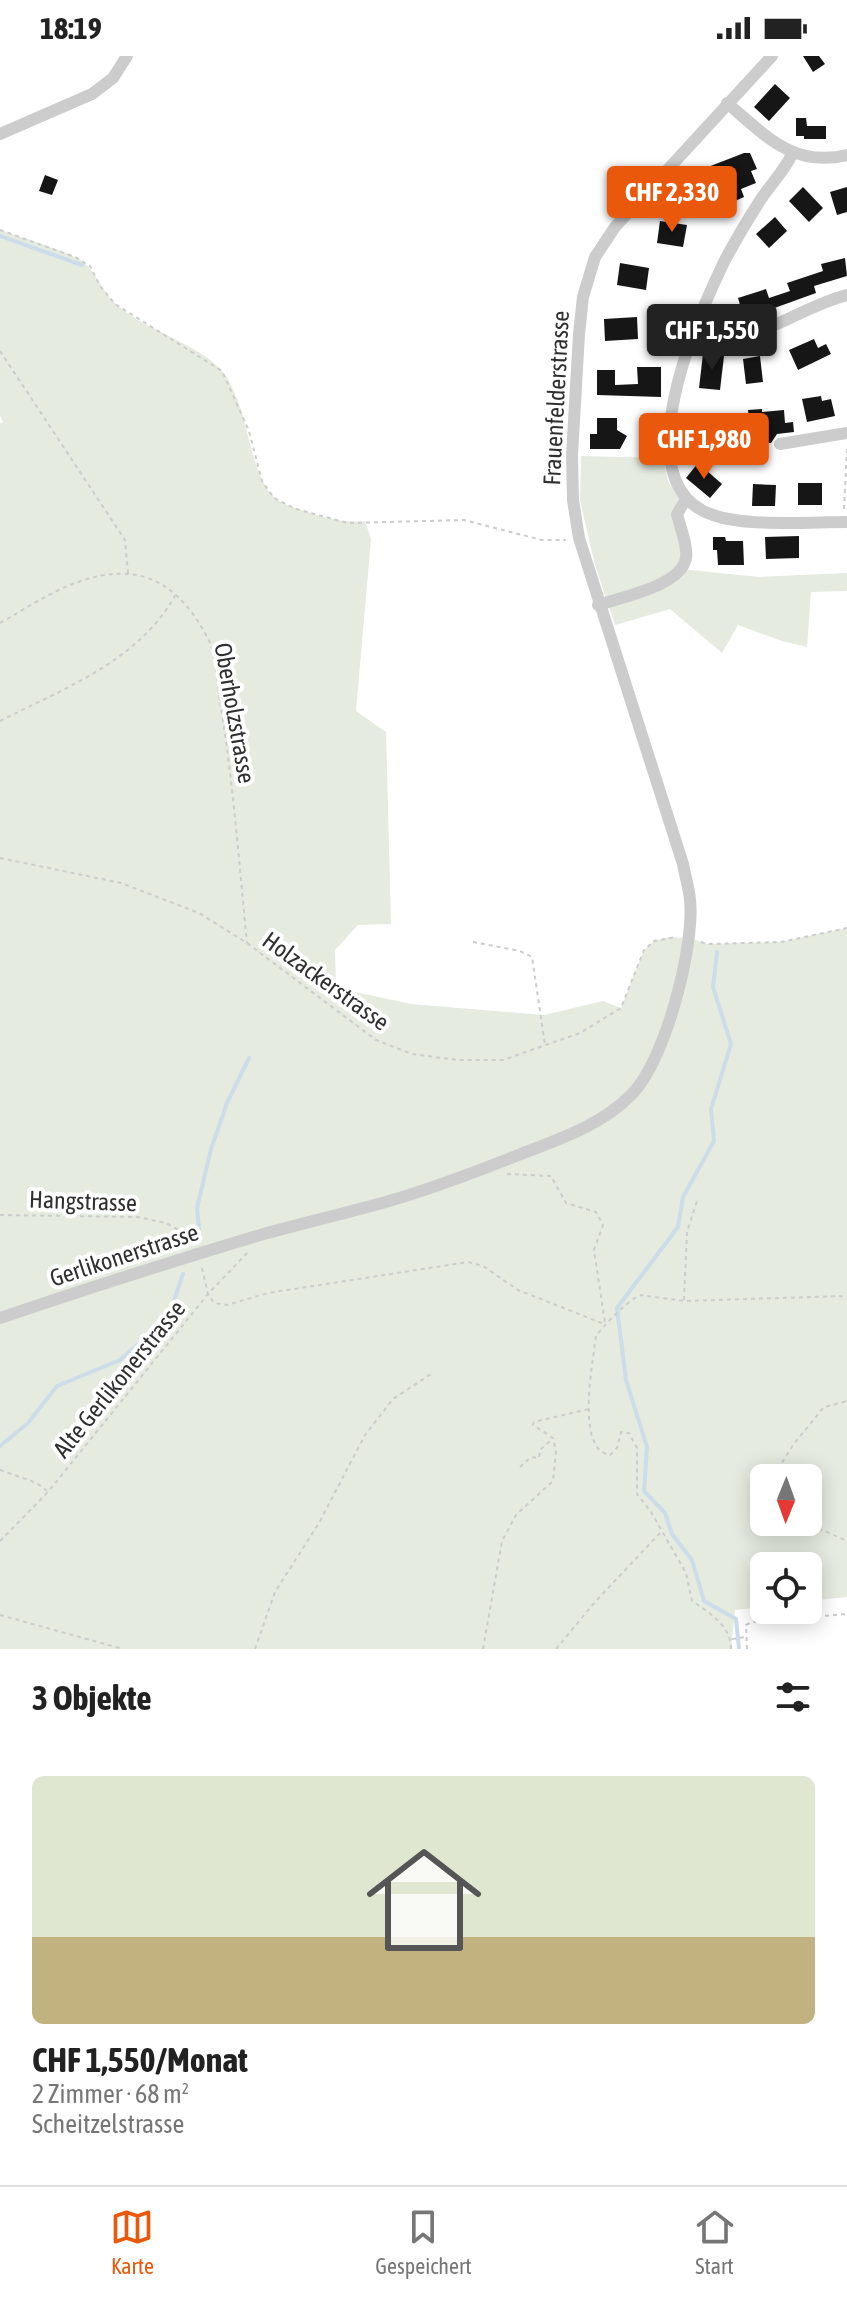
<!DOCTYPE html>
<html lang="de">
<head>
<meta charset="utf-8">
<style>
	body { margin:0; font-family:"Asap Condensed",sans-serif; background:#f2f2f2; color:#222; height:100vh; display:flex; flex-direction:column; font-size:30px; white-space:nowrap }
	* { box-sizing:border-box; margin:0 }
	p { font-size:26px; color:#767676 }
	.icon { flex:none; width:44px; height:44px; fill:none; stroke:currentColor; stroke-width:2; stroke-linecap:round; stroke-linejoin:round }
	.map { position:relative; height:1593px; overflow:hidden }
	.side { display:flex; flex-direction:column; background:#fff; flex:1 }
	.side>* { flex:none }
	.needle { width:52px; rotate:181deg }
	.controls { position:absolute; left:750px; top:1408px; display:grid; gap:16px }
	.controls a { display:grid; place-items:center; width:72px; height:72px; border-radius:12px; background:#fff; box-shadow:0 4px 20px #0003; font-size:40px }
	.price { position:absolute; translate:-50% -68px; padding:0 18px; border-radius:8px; background:#ea580c; color:#fff; font-size:26px; line-height:52px; filter:drop-shadow(0 2px 4px #0008) }
	.price::after { content:''; position:absolute; left:50%; top:48px; width:24px; height:18px; margin-left:-12px; background:inherit; clip-path:polygon(0 0,100% 0,50% 100%) }
	.price.on { background:#222; color:#fff }
	ul { padding:0; list-style:none }
	li { display:grid; align-content:center; gap:16px; height:424px; padding:0 32px }
	li+li { border-top:2px solid #e0e0e0 }
	li span { display:grid; place-items:center; height:248px; border-radius:12px; color:#555 }
	li>.icon { margin-inline-start:auto }
	span .icon { width:144px; height:144px; fill:#fffc; stroke-width:1 }
	li b { font-size:34px }
	h2 { display:flex; justify-content:space-between; align-items:center; height:96px; padding:0 32px; font-size:34px }
	.status { display:flex; justify-content:space-between; align-items:center; height:56px; padding:0 40px; background:#fff; direction:ltr }
	.status svg { height:22px; fill:currentColor }
	.menu { display:flex; justify-content:space-around; align-items:center; height:112px; border-top:2px solid #e0e0e0; background:#fff; font-size:22px; color:#767676 }
	.menu a { display:grid; justify-items:center; gap:4px }
	.menu .on { color:#ea580c }
	.map>svg:first-child { display:block }
	.green { fill:#e5ebdf; fill-rule:evenodd }
	.lines { fill:none; stroke-linecap:round; stroke-linejoin:round }
	.stream { stroke:#ccdce9; stroke-width:4 }
	.building { fill:#161616 }
	.path { stroke:#ccc; stroke-width:2; stroke-dasharray:4 4; stroke-linecap:butt }
	.minor { stroke:#ccc; stroke-width:12 }
	.labels { text-anchor:middle; dominant-baseline:central; stroke-width:8; stroke-linejoin:round; paint-order:stroke }
	.street-label { font-size:24px; fill:#2f2f2f; stroke:#fff }
</style>
</head>
<body>
<div class="status"><b>18:19</b><svg viewBox="0 0 49 12"><path d="M0 12V9h3v3zM5 12V6h3v6zM10 12V3h3v9zM15 12V0h3v12zM26 1h20v11H26zM47 4h2v5h-2z"/></svg></div>
<div class="map">
<svg width="847" height="1593" viewBox="0 0 847 1593">
	<rect width="100%" height="100%" fill="#fff"/>
	<g class="green">
		<path d="M0,174C25,183 51,190 75,201C95,210 99,232 114,246C140,273 200,288 222,315C249,348 248,414 272,439C281,449 298,453 311,457C329,463 346,467 365,465L371,483L356,655L386,676L391,868L358,869L335,894L336,932L411,948L544,959L603,945L621,952L644,894L654,885L669,881L689,882L708,888L781,886L847,872V1541L808,1545V1510H764V1551L735,1554L731,1593H0V367L3,366L0,360ZM764,1422H808V1466H764Z"/>
		<polygon points="581,400 663,402 668,425 679,443 671,456 684,498 680,513 759,521 847,517 847,535 811,536 807,591 782,585 738,569 722,597 670,553 615,569 595,509 580,445"/>
	</g>
	<g class="lines">
		<g class="stream">
			<polyline points="0,180 82,209"/>
			<polyline points="717,896 713,931 731,988 711,1053 714,1085 683,1141 678,1171 617,1252 626,1324 647,1391 644,1435 665,1457 672,1478 692,1504 704,1545 736,1563 739,1593"/>
			<polyline points="200,1184 197,1152 211,1093 227,1047 249,1002"/>
			<polyline points="0,1390 28,1367 57,1330 120,1304 168,1262 183,1218"/>
		</g>
	</g>
	<g class="building">
		<polygon points="803,0 819,0 825,8 813,16"/>
		<polygon points="775,28 790,42 769,65 754,51"/>
		<polygon points="796,62 806,62 807,70 826,70 826,83 804,83 804,80 796,80"/>
		<polygon points="744,97 750,97 757,113 751,115 756,127 741,133 744,141 735,145 727,125 716,130 708,111"/>
		<polygon points="45,119 58,124 52,139 39,135"/>
		<polygon points="803,131 823,152 809,166 789,145"/>
		<polygon points="847,131 847,156 837,159 830,136"/>
		<polygon points="775,161 787,175 769,192 756,178"/>
		<polygon points="660,165 687,169 683,191 657,187"/>
		<polygon points="845,202 847,220 814,230 816,237 744,263 738,242 766,233 769,242 790,235 787,227 823,215 821,208"/>
		<polygon points="620,207 649,212 646,234 617,229"/>
		<polygon points="637,261 638,283 605,285 604,263"/>
		<polygon points="814,283 818,292 826,288 831,298 798,314 789,294"/>
		<polygon points="703,298 724,300 720,334 699,332"/>
		<polygon points="760,300 763,326 746,328 743,303"/>
		<polygon points="637,311 661,311 661,341 597,339 597,314 615,314 615,329 638,328"/>
		<polygon points="821,340 822,345 831,343 835,360 807,366 802,343"/>
		<polygon points="762,353 762,356 784,354 785,367 793,366 794,376 777,378 771,387 761,387 760,379 750,380 748,354"/>
		<polygon points="597,362 617,362 617,374 627,380 620,393 590,393 590,378 597,378"/>
		<rect x="685" y="362" width="28" height="18"/>
		<polygon points="698,407 722,428 710,442 686,422"/>
		<rect x="798" y="427" width="24" height="22"/>
		<polygon points="753,428 776,429 775,450 752,450"/>
		<polygon points="799,480 799,502 766,503 765,481"/>
		<polygon points="713,481 725,481 726,485 743,485 744,509 718,509 717,494 713,494"/>
	</g>
	<g class="lines">
		<g class="path">
			<polyline points="0,174 75,201 90,210 100,230 115,248 222,315 249,375 262,425 274,442 296,453 348,467 464,464 542,484 566,484"/>
			<polyline points="0,295 125,484 128,517"/>
			<polyline points="844,453 847,393"/>
			<path d="M0,567C41,544 80,515 129,518C167,521 193,552 209,585C217,601 217,626 220,645C233,725 239,806 247,887"/>
			<path d="M0,665C65,632 139,605 176,538"/>
			<polyline points="0,802 121,827 199,857 247,887 376,984 412,998 458,1004 503,1004 580,977 621,952 644,894 654,885 676,881"/>
			<polyline points="473,886 520,895 532,901 545,989"/>
			<polyline points="701,886 708,888 781,886 847,872"/>
			<polyline points="507,1118 551,1120 566,1147 596,1156 603,1169 594,1194 605,1267"/>
			<polyline points="0,1159 138,1161 166,1167 184,1177 191,1188"/>
			<polyline points="202,1212 208,1238 214,1247 227,1249 268,1237 468,1206 483,1210 518,1234 604,1268"/>
			<polyline points="684,1244 687,1176 697,1145"/>
			<polyline points="520,1411 531,1401 539,1402 540,1394 552,1383"/>
			<polyline points="0,1414 37,1427 47,1435"/>
			<polyline points="780,1422 780,1410 793,1389 824,1351 847,1345"/>
			<polyline points="804,1466 847,1485"/>
			<polyline points="0,1485 48,1436 208,1238 249,1195"/>
			<polyline points="0,1559 123,1593"/>
			<polyline points="732,1583 745,1581"/>
			<polyline points="255,1593 275,1536 319,1467 365,1379 393,1343 434,1316"/>
			<polyline points="483,1593 502,1485 516,1459 553,1425 556,1396 553,1382 533,1369 534,1366 589,1353"/>
			<polyline points="556,1593 595,1546 660,1477"/>
			<path d="M731,1593C731,1570 710,1557 692,1545L686,1517L651,1456L637,1438V1392L629,1377L621,1376L617,1392L610,1399C575,1394 593,1306 596,1280C604,1269 629,1243 641,1239L684,1245L847,1240"/>
			<polyline points="747,1593 746,1569 752,1566 847,1558"/>
		</g>
		<g class="minor">
			<path d="M727,47C765,79 793,112 847,99"/>
			<polyline points="0,78 92,38 113,22 127,0"/>
			<path d="M792,98C785,114 771,128 761,143C748,163 735,185 724,206C697,262 622,429 713,459C747,471 810,466 847,466"/>
			<path d="M696,277C762,292 789,254 847,239"/>
			<polyline points="780,388 847,377"/>
			<path d="M598,549C622,541 681,530 686,502C688,490 680,471 677,458L686,443"/>
			<path d="M0,1262C86,1233 173,1205 260,1179C303,1167 347,1157 389,1145C434,1132 478,1115 521,1098C560,1083 602,1069 632,1038C665,1005 695,890 690,844C689,832 685,820 683,808L579,482L573,444L572,399L579,278L583,241L595,201L615,171L772,0"/>
		</g>
	</g>
	<g class="labels">
		<g class="street-label">
			<text transform="translate(556 342) rotate(-87)">Frauenfelderstrasse</text>
			<text transform="translate(235 657) rotate(80)">Oberholzstrasse</text>
			<text transform="translate(326 925) rotate(36)">Holzackerstrasse</text>
			<text transform="translate(83 1145) rotate(2)">Hangstrasse</text>
			<text transform="translate(124 1199) rotate(-18)">Gerlikonerstrasse</text>
			<text transform="translate(119 1323) rotate(-51)">Alte Gerlikonerstrasse</text>
		</g>
	</g>
</svg>
<div class="controls">
<a><svg class="needle" viewBox="-14 -14 28 28"><path d="M0-13l5 13h-10z" fill="#e53935"/><path d="M0 13l5-13h-10z" fill="#767676"/></svg></a>
<a><svg class="icon" aria-label="locate" viewBox="0 0 24 24"><circle cx="12" cy="12" r="6"/><path d="M12 2v4M12 18v4M2 12h4M18 12h4"/></svg></a>
</div>
<b class="price" style="left:672px;top:178px">CHF 2,330</b>
<b class="price on" style="left:712px;top:316px">CHF 1,550</b>
<b class="price" style="left:704px;top:425px">CHF 1,980</b>
</div>
<section class="side">
<h2>3 Objekte<svg class="icon" aria-label="filters" viewBox="0 0 24 24"><path d="M4 7h16M4 17h16"/><circle cx="9" cy="7" r="2"/><circle cx="15" cy="17" r="2"/></svg></h2>
<ul>
<li><span style="background:linear-gradient(#dfe7d0 65%,#c2b280 0)"><svg class="icon" aria-label="home" viewBox="0 0 24 24"><path d="M3 11l9-7 9 7M6 9v11h12V9"/></svg></span><div><b>CHF 1,550/Monat</b><p>2 Zimmer · 68 m²</p><p>Scheitzelstrasse</p></div></li>
</ul>
</section>
<nav class="menu">
<a class="on"><svg class="icon" aria-label="map" viewBox="0 0 24 24"><path d="M3 6l6-2 6 2 6-2v14l-6 2-6-2-6 2zM9 4v14M15 6v14"/></svg>Karte</a>
<a><svg class="icon" aria-label="saved" viewBox="0 0 24 24"><path d="M7 4h10v16l-5-4-5 4z"/></svg>Gespeichert</a>
<a><svg class="icon" aria-label="home" viewBox="0 0 24 24"><path d="M3 11l9-7 9 7M6 9v11h12V9"/></svg>Start</a>
</nav>
</body>
</html>
